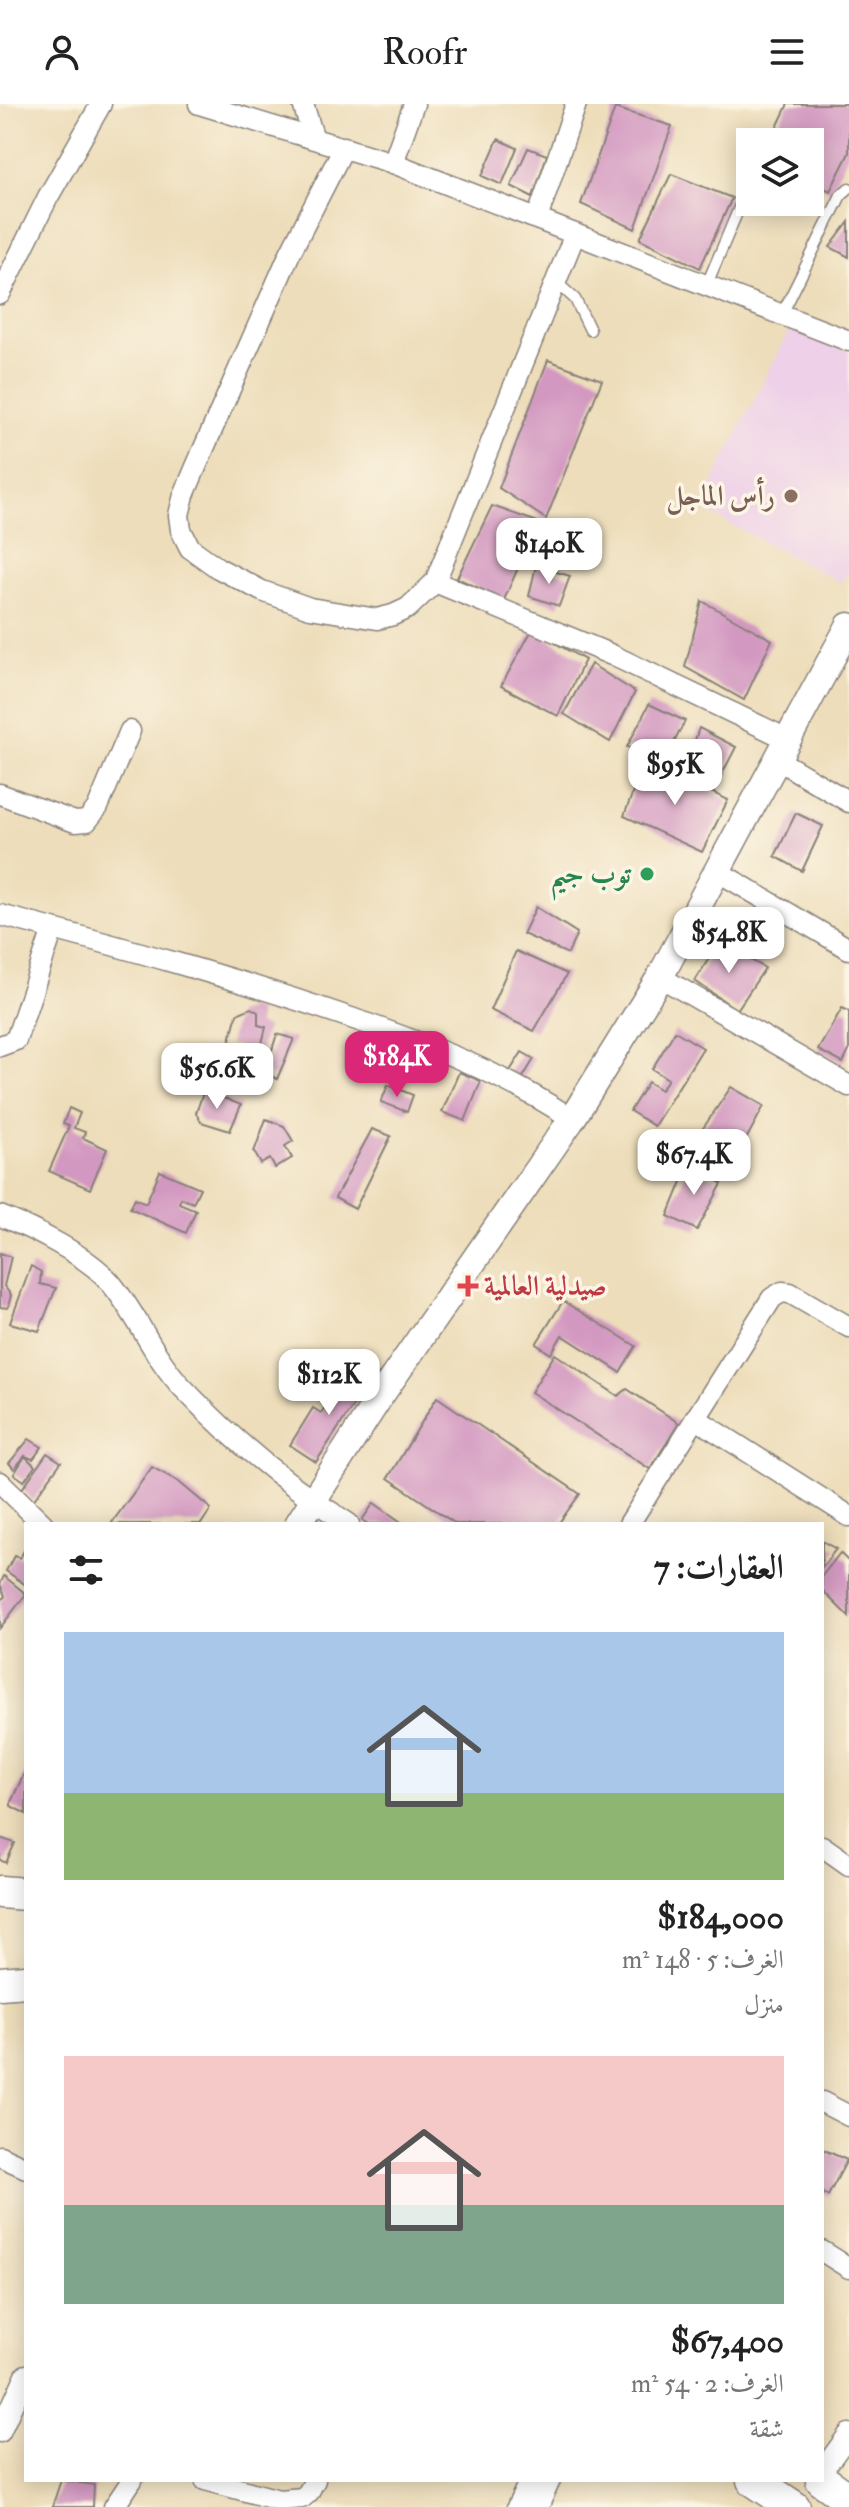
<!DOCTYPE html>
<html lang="ar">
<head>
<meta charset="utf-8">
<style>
	body { margin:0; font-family:"IM FELL Double Pica",Amiri,serif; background:#f2f2f2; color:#222; direction:rtl; height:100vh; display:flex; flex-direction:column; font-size:30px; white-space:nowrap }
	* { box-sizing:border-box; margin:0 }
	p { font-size:26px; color:#767676 }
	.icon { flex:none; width:44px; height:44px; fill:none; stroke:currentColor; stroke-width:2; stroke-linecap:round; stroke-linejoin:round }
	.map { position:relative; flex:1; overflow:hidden; direction:ltr }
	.side { position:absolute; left:24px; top:1418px; width:800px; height:960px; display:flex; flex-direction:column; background:#fff; border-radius:0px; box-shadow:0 4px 20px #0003; direction:rtl }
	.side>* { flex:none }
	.controls { position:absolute; left:736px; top:24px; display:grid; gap:16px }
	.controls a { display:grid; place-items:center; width:88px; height:88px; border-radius:0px; background:#fff; box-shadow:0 4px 20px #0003; font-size:40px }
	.price { position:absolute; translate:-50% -68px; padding:0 18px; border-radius:16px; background:#fff; color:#222; font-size:26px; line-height:52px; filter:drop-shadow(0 2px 4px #0008) }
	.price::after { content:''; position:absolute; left:50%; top:48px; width:24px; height:18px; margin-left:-12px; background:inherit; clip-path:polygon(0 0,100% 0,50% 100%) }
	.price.on { background:#db2777; color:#fff }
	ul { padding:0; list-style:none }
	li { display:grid; align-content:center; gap:16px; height:424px; padding:0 40px }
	li span { display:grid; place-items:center; height:248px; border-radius:0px; color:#555 }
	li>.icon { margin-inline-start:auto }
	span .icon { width:144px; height:144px; fill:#fffc; stroke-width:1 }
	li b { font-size:34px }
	h2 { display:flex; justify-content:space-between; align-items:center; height:96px; padding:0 40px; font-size:34px }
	header { display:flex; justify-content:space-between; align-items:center; height:104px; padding:0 40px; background:#fff; font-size:36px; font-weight:600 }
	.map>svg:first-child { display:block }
	.built { fill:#eed0e8 }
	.building { fill:#d398c1 }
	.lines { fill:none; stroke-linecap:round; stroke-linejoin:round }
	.service-casing { stroke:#88807a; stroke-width:13 }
	.minor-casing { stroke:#88807a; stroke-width:23 }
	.tertiary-casing { stroke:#88807a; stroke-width:29 }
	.primary-casing { stroke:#88807a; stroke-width:35 }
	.service { stroke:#fff; stroke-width:10 }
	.minor { stroke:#fff; stroke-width:20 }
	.tertiary { stroke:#fff; stroke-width:26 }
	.primary { stroke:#fff; stroke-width:32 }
	.education-dot { fill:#8d6e63; stroke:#fcf5e5; stroke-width:3 }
	.leisure-dot { fill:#2e9e5b; stroke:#fcf5e5; stroke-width:3 }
	.health-dot { fill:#e0444e; stroke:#fcf5e5; stroke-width:3 }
	.labels { text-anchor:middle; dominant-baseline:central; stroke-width:7; stroke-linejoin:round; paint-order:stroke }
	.education-label { font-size:28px; font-weight:bold; fill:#785e54; stroke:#fcf5e5; text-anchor:end }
	.leisure-label { font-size:28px; font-weight:bold; fill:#27864d; stroke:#fcf5e5; text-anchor:end }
	.health-label { font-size:28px; font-weight:bold; fill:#be3a42; stroke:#fcf5e5; text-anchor:start }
</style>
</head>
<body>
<header><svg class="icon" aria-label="menu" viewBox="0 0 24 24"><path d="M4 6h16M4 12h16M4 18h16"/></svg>Roofr<svg class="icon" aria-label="person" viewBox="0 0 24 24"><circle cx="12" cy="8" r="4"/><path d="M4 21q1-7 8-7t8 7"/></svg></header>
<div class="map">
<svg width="849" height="2403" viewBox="0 0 849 2403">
	<rect width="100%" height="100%" fill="#fcf5e5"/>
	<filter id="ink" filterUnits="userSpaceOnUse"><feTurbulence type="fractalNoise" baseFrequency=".0125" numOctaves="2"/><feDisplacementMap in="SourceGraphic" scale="16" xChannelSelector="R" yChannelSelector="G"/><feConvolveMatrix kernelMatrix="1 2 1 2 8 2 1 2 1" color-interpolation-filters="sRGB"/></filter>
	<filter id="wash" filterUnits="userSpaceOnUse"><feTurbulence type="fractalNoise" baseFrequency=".006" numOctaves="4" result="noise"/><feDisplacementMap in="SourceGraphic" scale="32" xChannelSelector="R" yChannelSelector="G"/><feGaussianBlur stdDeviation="1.8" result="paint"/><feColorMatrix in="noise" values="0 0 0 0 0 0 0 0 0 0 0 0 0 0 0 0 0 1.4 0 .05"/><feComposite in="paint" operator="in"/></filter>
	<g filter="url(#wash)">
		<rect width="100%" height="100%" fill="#edddba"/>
		<polygon class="built" points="790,224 849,247 849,466 841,479 700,404"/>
		<g id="blocks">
			<g class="building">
				<polygon points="788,0 849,0 849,49 830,87 810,77 810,38 770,38"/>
				<polygon points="615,4 672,22 635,125 581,100"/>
				<polygon points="498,35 517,44 502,81 482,72"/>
				<polygon points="528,44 547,51 533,93 511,82"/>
				<polygon points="671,70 732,94 700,164 640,135"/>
				<polygon points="849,118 849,153 830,143"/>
				<polygon points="548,256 602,276 546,415 499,384"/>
				<polygon points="492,402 538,418 504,496 457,474"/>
				<polygon points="536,462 570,472 559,502 529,492"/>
				<polygon points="702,497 772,536 744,596 685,563"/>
				<polygon points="532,526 585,556 558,612 501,582"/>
				<polygon points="591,560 635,588 610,638 564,610"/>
				<polygon points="649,600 685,617 665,656 627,643"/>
				<polygon points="699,624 736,643 717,680 686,664"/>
				<polygon points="645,656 728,696 702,748 624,712"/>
				<polygon points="796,709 823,722 802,767 775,752"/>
				<polygon points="536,803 577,829 568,850 523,830"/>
				<polygon points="719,838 765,864 737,906 695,877"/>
				<polygon points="516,847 567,870 534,927 490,906"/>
				<polygon points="251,904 258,908 258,921 266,923 260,948 229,940 237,910"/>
				<polygon points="842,904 849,907 849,947 843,959 818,946"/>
				<polygon points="675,927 703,944 654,1022 630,1007 648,978 661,986 668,975 652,965"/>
				<polygon points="277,930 294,935 277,975 265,968"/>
				<polygon points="522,948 534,955 520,978 508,970"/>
				<polygon points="459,968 481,977 465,1017 442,1008"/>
				<polygon points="388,981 413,991 407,1008 381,998"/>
				<polygon points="731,983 764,1002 735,1056 695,1036"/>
				<polygon points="204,986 241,1001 230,1027 201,1018 196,1009"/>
				<polygon points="69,1004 80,1009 74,1024 85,1028 83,1034 107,1045 90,1085 49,1067 69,1022 63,1020"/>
				<polygon points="266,1015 284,1022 293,1037 285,1042 292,1054 275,1064 270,1055 261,1060 254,1048"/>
				<polygon points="372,1025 391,1032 355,1105 335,1094"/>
				<polygon points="690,1058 722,1080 697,1126 668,1112"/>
				<polygon points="160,1067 200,1084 193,1099 181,1094 179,1099 196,1106 186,1129 130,1104 135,1094 146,1099"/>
				<polygon points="0,1149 11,1153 4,1182 11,1191 8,1204 0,1203"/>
				<polygon points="31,1162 41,1168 40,1180 56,1184 39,1227 10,1219"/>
				<polygon points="563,1197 636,1242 620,1268 562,1231 551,1250 536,1240"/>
				<polygon points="555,1250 618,1292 627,1285 679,1319 650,1365 531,1288"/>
				<polygon points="351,1264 370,1276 316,1358 290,1341 313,1304 321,1309"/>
				<polygon points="437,1293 580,1390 558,1420 456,1420 388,1374"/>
				<polygon points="29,1335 42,1343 33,1355 25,1352 14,1365 9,1359"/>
				<polygon points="47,1349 61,1358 33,1397 22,1385"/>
				<polygon points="25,1352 35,1362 24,1377 14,1370"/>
				<polygon points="152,1363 179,1378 211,1405 201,1420 111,1420"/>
				<polygon points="374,1399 404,1420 368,1420 362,1416"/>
				<polygon points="822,1437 836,1445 822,1463"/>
				<polygon points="26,1443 26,1481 6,1467 14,1452 20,1454"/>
				<polygon points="840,1449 849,1458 849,1513 822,1486 822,1472"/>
				<polygon points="4,1472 26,1490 0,1524 0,1498 5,1492 0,1480"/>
				<polygon points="26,1665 26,1710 11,1702 11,1698"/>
				<polygon points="0,1734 15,1739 6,1759 0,1756"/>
				<polygon points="822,2045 847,2056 828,2092 822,2089"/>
				<polygon points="61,2376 94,2381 93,2403 52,2403"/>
			</g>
		</g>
	</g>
	<g filter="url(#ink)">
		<use href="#blocks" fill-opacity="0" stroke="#88807a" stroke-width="2"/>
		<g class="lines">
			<defs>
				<g id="service">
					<polyline points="555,177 575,195 590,226"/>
					<polyline points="707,180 750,78"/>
					<polyline points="782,210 841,91 849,84"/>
				</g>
				<g id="minor">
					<polyline points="199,0 393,59 849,237"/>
					<polyline points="303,0 313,32"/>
					<polyline points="344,43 290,149 204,344 184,391 179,411 181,426 190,444 218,464 262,487 310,504 377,515 393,511 408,504 435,478 575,130"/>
					<polyline points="393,59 414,0"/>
					<polyline points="537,115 576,0"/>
					<polyline points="0,190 48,93 101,0"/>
					<polyline points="435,478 612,551 787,635"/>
					<polyline points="778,656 849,698"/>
					<polyline points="0,690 75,718 87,717 98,703 130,627"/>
					<polyline points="717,767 849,845"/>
					<path d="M0,811C118,842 236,874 351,914C434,943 497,966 572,1015"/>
					<polyline points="660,873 849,982"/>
					<polyline points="0,942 16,936 53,825"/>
					<path d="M0,1112C32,1124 88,1152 110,1178C138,1211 153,1253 183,1284C232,1336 289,1382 349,1420"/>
					<polyline points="695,1314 849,1412"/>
					<polyline points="0,1378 43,1420"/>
					<polyline points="629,1420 772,1194 782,1188 790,1189 849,1223"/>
					<polyline points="822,1742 849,1761"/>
					<polyline points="822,1998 849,2012"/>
					<polyline points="0,2052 26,2064"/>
					<polyline points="822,2147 849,2164"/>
					<polyline points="0,2328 26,2271"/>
					<polyline points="822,2367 849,2330"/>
					<polyline points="205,2376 279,2396 302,2394 308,2389 315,2376"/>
					<polyline points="114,2403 132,2376"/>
					<polyline points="517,2403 530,2376"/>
					<polyline points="538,2403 550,2376"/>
				</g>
				<polyline id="tertiary" points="298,1420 383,1288 572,1015 660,873 849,522"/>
				<g id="primary">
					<polyline points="0,1788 26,1790"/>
					<polyline points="0,1879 26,1877"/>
					<polyline points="753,2376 794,2403"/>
					<polyline points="822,2376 849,2395"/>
				</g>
			</defs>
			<use href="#service" class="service-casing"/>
			<use href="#minor" class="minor-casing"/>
			<use href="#tertiary" class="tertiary-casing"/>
			<use href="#primary" class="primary-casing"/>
			<use href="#service" class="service"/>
			<use href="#minor" class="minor"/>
			<use href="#tertiary" class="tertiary"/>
			<use href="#primary" class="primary"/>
		</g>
	</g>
	<circle class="education-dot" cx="791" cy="392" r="8"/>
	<circle class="leisure-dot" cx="647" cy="770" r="8"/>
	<path class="health-dot" d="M464 1170h8v8h8v8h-8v8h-8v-8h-8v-8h8z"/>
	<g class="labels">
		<g class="education-label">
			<text x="775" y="392">رأس الماجل</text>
		</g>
		<g class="leisure-label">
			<text x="631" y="770">توب جيم</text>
		</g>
		<g class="health-label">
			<text x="484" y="1182">صيدلية العالمية</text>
		</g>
	</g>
</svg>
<div class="controls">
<a><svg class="icon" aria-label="layers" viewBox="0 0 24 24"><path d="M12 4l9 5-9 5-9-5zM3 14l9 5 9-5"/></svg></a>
</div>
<b class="price" style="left:549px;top:482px">$140K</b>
<b class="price" style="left:675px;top:703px">$95K</b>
<b class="price" style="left:729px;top:871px">$54.8K</b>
<b class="price on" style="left:397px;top:995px">$184K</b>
<b class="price" style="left:217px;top:1007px">$56.6K</b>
<b class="price" style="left:694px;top:1093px">$67.4K</b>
<b class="price" style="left:329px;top:1313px">$112K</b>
<section class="side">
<h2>العقارات: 7<svg class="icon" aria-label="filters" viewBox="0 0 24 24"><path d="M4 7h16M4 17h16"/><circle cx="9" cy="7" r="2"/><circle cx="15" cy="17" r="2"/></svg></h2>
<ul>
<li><span style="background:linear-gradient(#a9c7e8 65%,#8fb573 0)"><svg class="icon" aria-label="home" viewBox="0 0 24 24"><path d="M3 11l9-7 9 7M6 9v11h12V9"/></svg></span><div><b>$184,000</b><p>الغرف: 5 · 148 m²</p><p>منزل</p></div></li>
<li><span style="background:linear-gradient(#f6c9c9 60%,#7fa58c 0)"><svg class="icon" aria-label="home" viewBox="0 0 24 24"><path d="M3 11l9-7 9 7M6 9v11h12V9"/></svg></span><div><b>$67,400</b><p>الغرف: 2 · 54 m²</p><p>شقة</p></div></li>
</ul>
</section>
</div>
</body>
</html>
